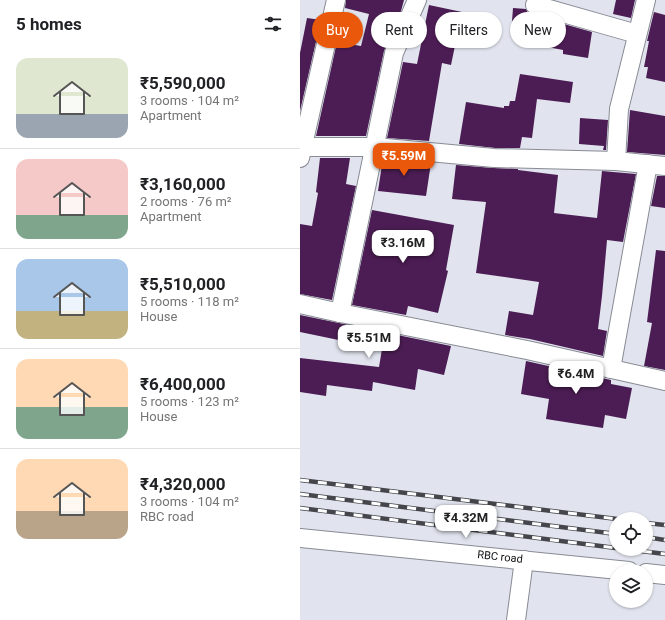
<!DOCTYPE html>
<html lang="en">
<head>
<meta charset="utf-8">
<style>
	body { margin:0; font-family:Roboto,sans-serif; background:#f2f2f2; color:#202124; height:100vh; display:flex; flex-direction:column; font-size:15px; white-space:nowrap }
	* { box-sizing:border-box; margin:0 }
	p { font-size:13px; color:#757577 }
	.icon { flex:none; width:22px; height:22px; fill:none; stroke:currentColor; stroke-width:2; stroke-linecap:round; stroke-linejoin:round }
	.map { position:relative; flex:1; overflow:hidden }
	.panel { display:flex; flex-direction:column; background:#fff; width:300px }
	.panel>* { flex:none }
	.banner { position:absolute; left:12px; top:12px; width:293px; height:36px; display:flex; gap:8px }
	.buttons { position:absolute; left:309px; top:512px; display:grid; gap:8px }
	.buttons a { display:grid; place-items:center; width:44px; height:44px; border-radius:50%; background:#fff; box-shadow:0 1px 3px #0004; font-size:20px }
	.price { position:absolute; translate:-50% -34px; padding:0 9px; border-radius:8px; background:#fff; color:#222; font-size:13px; line-height:26px; filter:drop-shadow(0 1px 2px #0008) }
	.price::after { content:''; position:absolute; left:50%; top:24px; width:12px; height:9px; margin-left:-6px; background:inherit; clip-path:polygon(0 0,100% 0,50% 100%) }
	.price.active { background:#ea580c; color:#fff }
	ul { padding:0; list-style:none }
	li { display:flex; align-items:center; gap:12px; height:100px; padding:0 16px }
	li+li { border-top:1px solid #e0e0e0 }
	li span { display:grid; place-items:center; flex:none; width:112px; height:80px; border-radius:12px; color:#555 }
	li>.icon { margin-inline-start:auto }
	span .icon { width:48px; height:48px; fill:#fffc; stroke-width:1 }
	li b { font-size:17px }
	h2 { display:flex; justify-content:space-between; align-items:center; height:48px; padding:0 16px; font-size:17px }
	.tag { padding:0 14px; border-radius:18px; background:#fff; box-shadow:0 1px 3px #0004; font-size:14px; line-height:36px }
	.tag.active { background:#ea580c; color:#fff }
	main { display:flex; flex:1; min-height:0 }
	.map>svg:first-child { display:block }
	.building { fill:#4c1d54 }
	.lines { fill:none; stroke-linecap:round; stroke-linejoin:round }
	.minor-casing { stroke:#888b94; stroke-width:20 }
	.minor { stroke:#fff; stroke-width:18 }
	.rail-casing { stroke:#44464b; stroke-width:4.5 }
	.rail { stroke:#fff; stroke-width:3; stroke-dasharray:9; stroke-linecap:butt }
	.labels { text-anchor:middle; dominant-baseline:central; stroke-width:4; stroke-linejoin:round; paint-order:stroke }
	.street-label { font-size:11px; fill:#0f1013; stroke:#fff }
</style>
</head>
<body>
<main>
<section class="panel">
<h2>5 homes<svg class="icon" aria-label="filters" viewBox="0 0 24 24"><path d="M4 7h16M4 17h16"/><circle cx="9" cy="7" r="2"/><circle cx="15" cy="17" r="2"/></svg></h2>
<ul>
<li><span style="background:linear-gradient(#dfe7d0 70%,#9aa5b1 0)"><svg class="icon" aria-label="home" viewBox="0 0 24 24"><path d="M3 11l9-7 9 7M6 9v11h12V9"/></svg></span><div><b>₹5,590,000</b><p>3 rooms · 104 m²</p><p>Apartment</p></div></li>
<li><span style="background:linear-gradient(#f6c9c9 70%,#7fa58c 0)"><svg class="icon" aria-label="home" viewBox="0 0 24 24"><path d="M3 11l9-7 9 7M6 9v11h12V9"/></svg></span><div><b>₹3,160,000</b><p>2 rooms · 76 m²</p><p>Apartment</p></div></li>
<li><span style="background:linear-gradient(#a9c7e8 65%,#c2b280 0)"><svg class="icon" aria-label="home" viewBox="0 0 24 24"><path d="M3 11l9-7 9 7M6 9v11h12V9"/></svg></span><div><b>₹5,510,000</b><p>5 rooms · 118 m²</p><p>House</p></div></li>
<li><span style="background:linear-gradient(#ffd9b3 60%,#7fa58c 0)"><svg class="icon" aria-label="home" viewBox="0 0 24 24"><path d="M3 11l9-7 9 7M6 9v11h12V9"/></svg></span><div><b>₹6,400,000</b><p>5 rooms · 123 m²</p><p>House</p></div></li>
<li><span style="background:linear-gradient(#ffd9b3 65%,#b9a48a 0)"><svg class="icon" aria-label="home" viewBox="0 0 24 24"><path d="M3 11l9-7 9 7M6 9v11h12V9"/></svg></span><div><b>₹4,320,000</b><p>3 rooms · 104 m²</p><p>RBC road</p></div></li>
</ul>
</section>
<div class="map">
<svg width="365" height="620" viewBox="0 0 365 620">
	<rect width="100%" height="100%" fill="#e1e4ee"/>
	<g class="building">
		<polygon points="46,0 104,0 101,11 84,51 66,136 16,136 37,42 61,46 69,14 45,8"/>
		<polygon points="316,0 335,0 331,18 313,14"/>
		<polygon points="129,5 162,12 151,65 142,63 129,141 87,138 103,62 117,64"/>
		<polygon points="213,8 226,9 228,13 232,15 292,32 288,58 263,54 263,50 242,46 242,42 213,38 214,34 211,34"/>
		<polygon points="354,12 365,15 365,82 346,78 348,67 344,67 349,41 347,41"/>
		<polygon points="7,18 21,20 0,111 0,53"/>
		<polygon points="220,74 273,82 270,103 237,99 232,138 222,137 220,148 195,148 159,144 166,102 204,108 204,106 209,106 210,101 215,101"/>
		<polygon points="330,110 365,116 365,155 327,152"/>
		<polygon points="280,118 308,120 306,150 303,150 304,146 279,144"/>
		<polygon points="20,158 50,158 46,184 56,186 32,300 0,294 0,224 12,226 18,193 16,192"/>
		<polygon points="83,158 131,163 126,196 78,191"/>
		<polygon points="156,165 193,168 218,169 218,170 258,175 254,213 297,218 302,171 336,174 323,242 307,240 302,296 298,329 307,331 303,356 230,339 205,335 209,311 233,315 239,282 176,273 186,202 152,199"/>
		<polygon points="357,176 365,176 365,208 351,206"/>
		<polygon points="72,210 154,225 146,270 148,271 138,313 108,306 106,315 52,305"/>
		<polygon points="356,250 365,251 365,370 344,366 352,323 347,322"/>
		<polygon points="0,315 151,346 144,375 118,369 115,390 73,382 72,391 27,385 26,396 0,392 0,358 79,367 82,349 0,332"/>
		<polygon points="226,361 311,380 311,384 332,388 326,419 305,415 303,428 246,419 249,399 221,394"/>
	</g>
	<g class="lines">
		<defs>
			<g id="minor">
				<polyline points="235,5 337,34"/>
				<polyline points="0,147 75,147 194,158 316,161 365,166"/>
				<polyline points="0,158 36,0"/>
				<polyline points="316,161 319,109 346,0"/>
				<polyline points="0,304 40,313 94,53 117,0"/>
				<polyline points="40,313 227,350 365,381"/>
				<polyline points="311,369 348,164"/>
				<polyline points="0,538 329,571"/>
				<polyline points="346,573 365,575"/>
				<polyline points="216,620 224,560"/>
			</g>
		</defs>
		<use href="#minor" class="minor-casing"/>
		<use href="#minor" class="minor"/>
		<defs>
			<g id="rail">
				<polyline points="0,480 317,519"/>
				<polyline points="0,494 316,534"/>
				<polyline points="0,508 316,548"/>
				<polyline points="346,523 365,525"/>
				<polyline points="346,537 365,540"/>
				<polyline points="325,549 365,554"/>
			</g>
		</defs>
		<use href="#rail" class="rail-casing"/>
		<use href="#rail" class="rail"/>
	</g>
	<g class="labels">
		<g class="street-label">
			<text transform="translate(200 557) rotate(6)">RBC road</text>
		</g>
	</g>
</svg>
<div class="buttons">
<a><svg class="icon" aria-label="locate" viewBox="0 0 24 24"><circle cx="12" cy="12" r="6"/><path d="M12 2v4M12 18v4M2 12h4M18 12h4"/></svg></a>
<a><svg class="icon" aria-label="layers" viewBox="0 0 24 24"><path d="M12 4l9 5-9 5-9-5zM3 14l9 5 9-5"/></svg></a>
</div>
<b class="price active" style="left:104px;top:177px">₹5.59M</b>
<b class="price" style="left:103px;top:264px">₹3.16M</b>
<b class="price" style="left:69px;top:359px">₹5.51M</b>
<b class="price" style="left:276px;top:395px">₹6.4M</b>
<b class="price" style="left:166px;top:539px">₹4.32M</b>
<div class="banner">
<a class="tag active">Buy</a>
<a class="tag">Rent</a>
<a class="tag">Filters</a>
<a class="tag">New</a>
</div>
</div>
</main>
</body>
</html>
